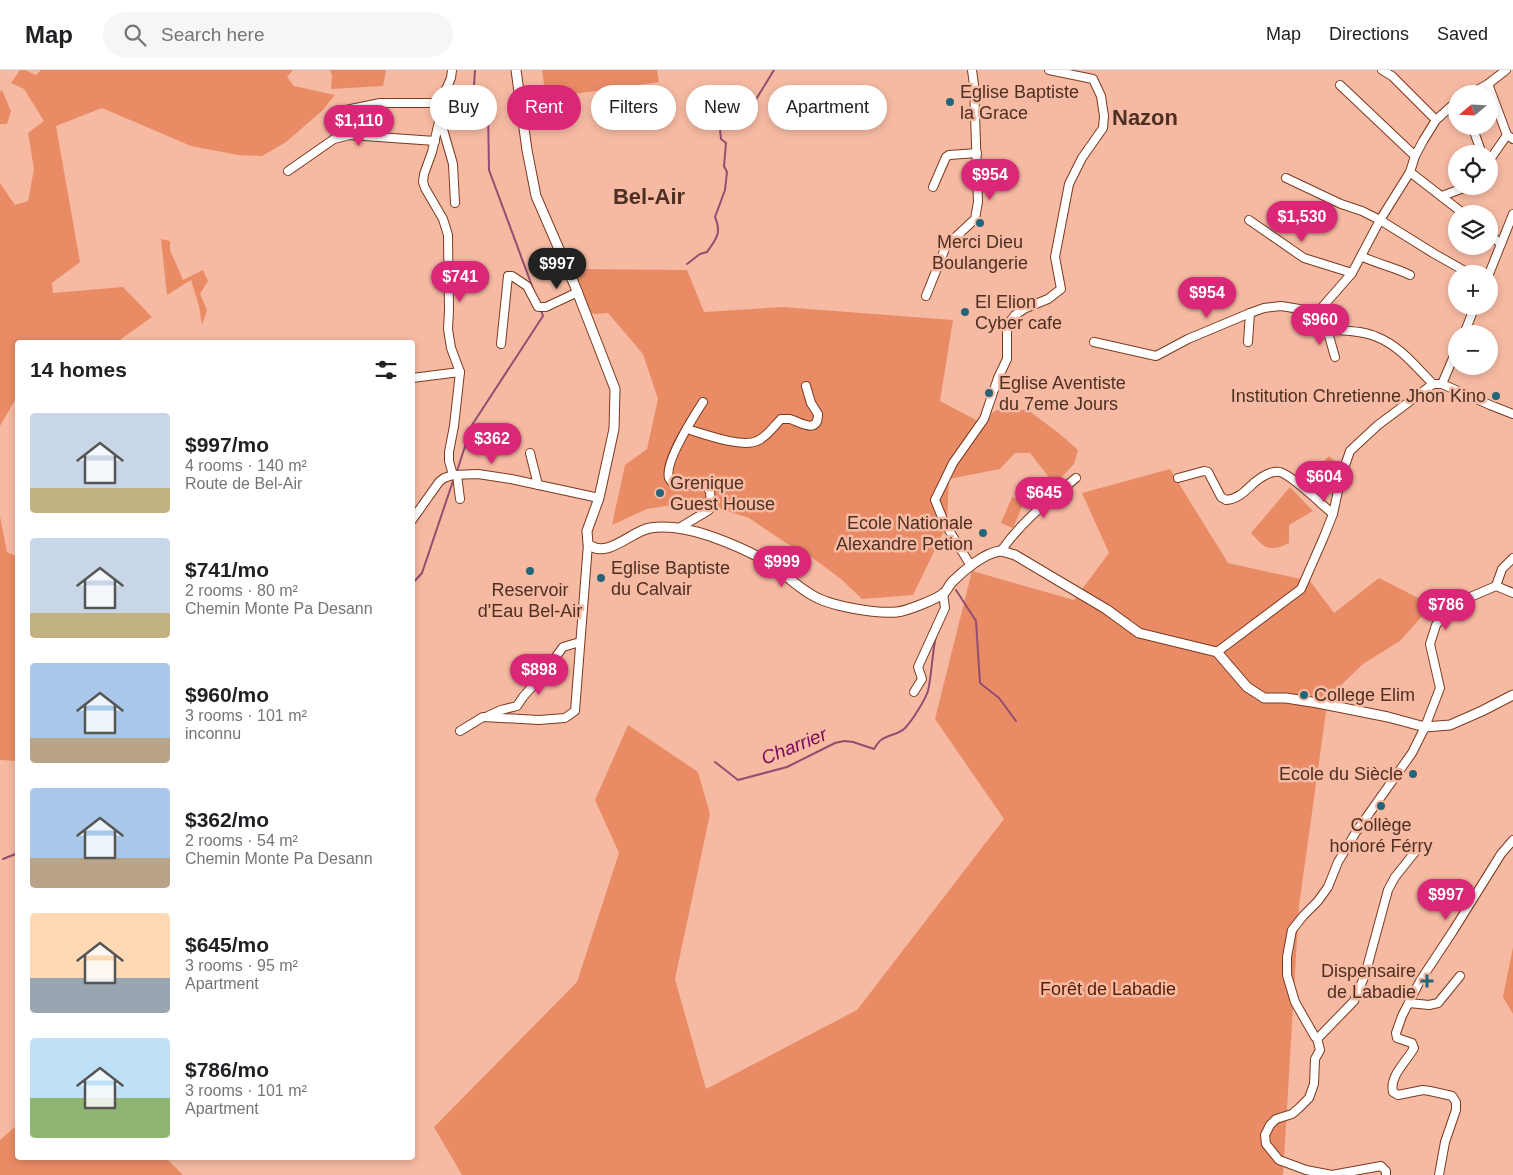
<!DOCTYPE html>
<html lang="en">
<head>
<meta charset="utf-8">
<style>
	body { margin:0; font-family:Helvetica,sans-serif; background:#f6f6f6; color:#202124; height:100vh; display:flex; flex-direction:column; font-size:19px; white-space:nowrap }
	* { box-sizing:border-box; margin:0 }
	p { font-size:16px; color:#757577 }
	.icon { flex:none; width:28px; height:28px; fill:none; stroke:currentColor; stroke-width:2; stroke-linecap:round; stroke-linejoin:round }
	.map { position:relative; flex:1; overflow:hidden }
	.details { position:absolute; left:15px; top:270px; width:400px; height:820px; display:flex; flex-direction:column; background:#fff; border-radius:5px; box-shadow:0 2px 8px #0003 }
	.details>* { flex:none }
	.hud { position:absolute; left:430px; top:15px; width:475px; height:45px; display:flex; gap:10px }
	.needle { width:32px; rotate:251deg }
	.tools { position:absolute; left:1448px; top:15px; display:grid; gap:10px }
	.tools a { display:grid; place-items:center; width:50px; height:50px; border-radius:50%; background:#fff; box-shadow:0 2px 8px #0003; font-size:25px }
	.price { position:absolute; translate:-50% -42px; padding:0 11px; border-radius:18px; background:#db2777; color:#fff; font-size:16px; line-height:32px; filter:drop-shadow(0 1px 2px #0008) }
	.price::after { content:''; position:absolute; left:50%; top:30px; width:15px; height:11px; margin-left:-8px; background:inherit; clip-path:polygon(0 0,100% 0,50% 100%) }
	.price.selected { background:#222; color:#fff }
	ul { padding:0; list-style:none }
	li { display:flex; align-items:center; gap:15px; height:125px; padding:0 15px }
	li span { display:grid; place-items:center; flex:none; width:140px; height:100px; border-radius:5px; color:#555 }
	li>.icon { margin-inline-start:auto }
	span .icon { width:60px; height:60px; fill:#fffc; stroke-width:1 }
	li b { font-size:21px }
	h2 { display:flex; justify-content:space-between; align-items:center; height:60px; padding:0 15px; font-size:21px }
	.chip { padding:0 18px; border-radius:22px; background:#fff; box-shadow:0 2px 8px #0003; font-size:18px; line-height:45px }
	.chip.selected { background:#db2777; color:#fff }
	header { display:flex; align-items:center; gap:30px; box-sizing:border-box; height:70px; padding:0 25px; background:#fff; border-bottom:1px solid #e0e0e0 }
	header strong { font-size:24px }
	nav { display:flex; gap:28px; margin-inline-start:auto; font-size:18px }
	.search { width:350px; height:45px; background:#f6f6f6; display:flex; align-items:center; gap:12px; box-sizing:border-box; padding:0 18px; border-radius:28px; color:#757577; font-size:19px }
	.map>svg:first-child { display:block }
	.green { fill:#e98c66 }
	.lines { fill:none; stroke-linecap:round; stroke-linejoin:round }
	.stream { stroke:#934d71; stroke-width:2 }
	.minor-casing { stroke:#7a3a1f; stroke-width:10 }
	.tertiary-casing { stroke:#7a3a1f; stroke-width:11 }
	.minor { stroke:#fff; stroke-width:8 }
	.tertiary { stroke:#fff; stroke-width:9 }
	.poi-dot { fill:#25657a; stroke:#f6baa2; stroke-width:2 }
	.labels { text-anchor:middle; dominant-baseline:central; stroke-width:5; stroke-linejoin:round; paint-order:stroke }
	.poi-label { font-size:18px; fill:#4d2f23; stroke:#f6baa2; text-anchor:start }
	.park-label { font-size:18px; fill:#581b00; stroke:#f6baa2 }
	.water-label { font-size:19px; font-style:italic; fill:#7b095d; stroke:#f6baa2 }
	.district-label { font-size:22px; font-weight:bold; fill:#4d2f23; stroke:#f6baa2 }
</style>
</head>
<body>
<header>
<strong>Map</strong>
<div class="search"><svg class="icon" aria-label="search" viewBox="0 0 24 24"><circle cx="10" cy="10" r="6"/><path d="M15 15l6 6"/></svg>Search here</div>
<nav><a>Map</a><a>Directions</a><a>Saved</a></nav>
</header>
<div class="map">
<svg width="1513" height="1105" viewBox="0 0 1513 1105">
	<rect width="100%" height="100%" fill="#f6baa2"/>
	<g class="green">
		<polygon points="20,0 25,0 36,5 41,0 293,0 287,7 294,16 335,25 322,41 286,72 262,86 238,85 191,76 102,38 56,56 80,192 52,213 53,223 123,217 152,247 121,269 122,272 18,272 17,329 15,330 0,356 0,113 15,135 28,131 34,99 28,63 44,51 24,19 11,13"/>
		<polygon points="330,0 386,0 383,16 331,19 332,5"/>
		<polygon points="542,0 657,0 659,12 546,28"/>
		<polygon points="2,20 11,41 7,54 0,54 0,22"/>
		<polygon points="161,169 170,171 170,180 183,210 203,200 208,211 200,224 207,240 202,255 199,236 191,210 167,225"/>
		<polygon points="577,199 687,200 704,242 782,237 953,250 940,331 978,351 999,339 1028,340 1061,365 1078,380 1074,394 1058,411 1051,410 1030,383 1015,383 1000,399 949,409 947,455 913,525 862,529 841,509 806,483 786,473 749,448 696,431 647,439 612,455 625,395 647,379 658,329 643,284 608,243 595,244 584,241 576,228"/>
		<polygon points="1329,386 1340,396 1327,410 1316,399"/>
		<polygon points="1170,399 1228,493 1310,511 1334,543 1379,508 1432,535 1400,571 1363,594 1335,621 1326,642 1299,836 1283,1105 462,1105 434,1057 577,912 619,783 595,730 628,655 698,702 710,744 675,909 706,1019 857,940 1004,749 935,649 972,501 1074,530 1109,483 1082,423"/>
		<path d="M1290,417L1313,441L1289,455V473C1268,483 1265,478 1251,463Z"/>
		<polygon points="1012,427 1024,432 1013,458 1001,453"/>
		<polygon points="0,446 7,482 17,487 17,691 0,690"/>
		<polygon points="1513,877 1513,944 1503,927"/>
		<polygon points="17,1055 18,1088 166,1088 183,1105 0,1105 0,1070"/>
	</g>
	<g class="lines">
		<g class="stream">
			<polyline points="475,0 474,16 488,40 489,100 535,224"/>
			<path d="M687,194L700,184L707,182C716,169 722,164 715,147L725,120L727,102L724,96L726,73L721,69L719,50L730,41L755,31L774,0"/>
			<polyline points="456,404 472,355 543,246 541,240"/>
			<polyline points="412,514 422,503 454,408"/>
			<polyline points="956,520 976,551 980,613 999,628 1016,651"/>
			<path d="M715,692L738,710L787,697L835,673L844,671L853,672L874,679C876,676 878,672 881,670C889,664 898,665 905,658C912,651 925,630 928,621C932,603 932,584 936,566"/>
			<polyline points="3,789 18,783"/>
		</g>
		<defs>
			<g id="minor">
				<polyline points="452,0 451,8 440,33 440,47 432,82 424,104 423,112 425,118 443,149 448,165 449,241 448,259 451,278 460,302 454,356 449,382 449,391 453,405"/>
				<polyline points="1382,0 1392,6 1436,50"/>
				<polyline points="1488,14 1507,65 1513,69"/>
				<polyline points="1340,15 1415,86"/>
				<polyline points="1470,24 1488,14 1506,0"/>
				<polyline points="346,40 380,33 440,33"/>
				<polyline points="440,49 453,94 455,133"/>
				<polyline points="1472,56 1482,84"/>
				<polyline points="1489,91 1507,65"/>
				<polyline points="288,101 334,69 350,65 435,71"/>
				<polyline points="1410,102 1464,144"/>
				<polyline points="1286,108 1341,134 1362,141 1380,150 1433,183 1470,204"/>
				<polyline points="933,117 946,87 949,85 977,83"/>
				<polyline points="1442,126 1469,116"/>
				<polyline points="1249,150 1304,188 1352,203"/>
				<polyline points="1489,164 1501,174"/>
				<path d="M1361,186C1377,194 1394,197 1410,205"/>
				<polyline points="1489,204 1513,144"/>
				<polyline points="926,226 946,176 975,149 978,132 974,15 972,0"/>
				<polyline points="1318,242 1352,203 1380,150 1410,102 1415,86 1423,71 1436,50 1456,32"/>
				<path d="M1318,242L1327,259C1343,261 1362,260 1377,267C1400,276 1416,297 1433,314"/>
				<polyline points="1327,259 1335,287"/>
				<polyline points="1464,264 1475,236"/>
				<polyline points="1094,272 1156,286 1188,269 1250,243 1264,238 1281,236 1318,242"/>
				<polyline points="1248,272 1250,243"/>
				<polyline points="501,274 508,206 512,206 527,216 538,237 546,237 578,222"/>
				<polyline points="412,308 460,302"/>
				<polyline points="1442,314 1456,281"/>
				<path d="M687,359C704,364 741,378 757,371C767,367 774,356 781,349C784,349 787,349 790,349C800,352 818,365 818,344L811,333L806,316"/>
				<polyline points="530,383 538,415"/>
				<polyline points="457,405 460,429"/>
				<path d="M1178,408L1204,401L1208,402L1221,427L1226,430C1239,429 1246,420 1255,412C1261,407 1272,400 1280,402C1293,406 1321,434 1333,444"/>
				<polyline points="412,450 439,412 444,408 453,405 478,404 511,409 599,428"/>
				<path d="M679,458L709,440L711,434L710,421L703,413L690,415L674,414C672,412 671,412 669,408C664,392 694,346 703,332"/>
				<path d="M1001,481C1021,452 1049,430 1076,408"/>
				<polyline points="971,496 944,452 935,430 953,393 984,349 998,308 1007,289 1007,257 1011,250 1015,245 1026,238 1048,229 1061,219 1055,187 1069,114 1082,88 1103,58 1104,46 1101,26 1093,9 1049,0"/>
				<polyline points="1496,516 1513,523"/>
				<polyline points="1217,582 1301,519 1323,469 1333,444 1341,407 1350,381 1378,355 1433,314 1442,314 1490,335 1513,344"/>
				<polyline points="914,622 922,609 918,597 945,538 943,523"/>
				<polyline points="488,646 501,640 517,636 523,627 544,603 563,577 580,572"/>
				<polyline points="460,661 483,647 539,650 565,648 575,641 588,474"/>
				<polyline points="1415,782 1395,807 1388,820 1365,905 1354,931 1319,967 1315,967 1295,932 1287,905 1287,887 1292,860 1303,846 1318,831 1328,817 1338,792 1356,762 1412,683 1425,657 1440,618 1430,574 1436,555 1454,534 1496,516 1502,499 1513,488"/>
				<polyline points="1409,933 1429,935 1438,933 1460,906"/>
				<polyline points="1317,968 1320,980 1315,989 1314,1014 1309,1028 1299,1038 1292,1044 1276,1049 1270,1055 1265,1065 1266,1074 1279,1090 1306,1100 1332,1105 1381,1096 1386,1101 1386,1105"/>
				<path d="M1439,1105L1445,1072L1456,1040V1032L1452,1026L1430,1021L1423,1020L1398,1025L1393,1022C1389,1006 1407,991 1414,978L1412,973L1397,968L1396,963L1402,946L1420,911L1453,861L1501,784L1513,770"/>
			</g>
			<path id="tertiary" d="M516,0L527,80L536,126L575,216L615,319L614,359L599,428L587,461L588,474C607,490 631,461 650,458C670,455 692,460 710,466C730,473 751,482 769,493C784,503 796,516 812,525C829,536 876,544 897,542C907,541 934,530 943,524C947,521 949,515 952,512C963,501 984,483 1000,481C1004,481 1010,484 1015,485L1106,539L1139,563L1217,582L1247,617L1264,628H1286L1318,633L1388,647L1425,657L1450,655L1482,641L1513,625"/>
		</defs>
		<use href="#minor" class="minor-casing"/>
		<use href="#tertiary" class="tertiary-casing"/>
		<use href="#minor" class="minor"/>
		<use href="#tertiary" class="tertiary"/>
	</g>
	<g class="poi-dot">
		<circle cx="950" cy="32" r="5"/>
		<circle cx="980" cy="153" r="5"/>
		<circle cx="965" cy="242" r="5"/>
		<circle cx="989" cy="323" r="5"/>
		<circle cx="1496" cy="326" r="5"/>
		<circle cx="660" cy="423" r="5"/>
		<circle cx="983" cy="463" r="5"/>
		<circle cx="530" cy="501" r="5"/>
		<circle cx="601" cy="508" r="5"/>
		<circle cx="1304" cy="625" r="5"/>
		<circle cx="1413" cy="704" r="5"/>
		<circle cx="1381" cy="736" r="5"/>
		<path d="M1424.5 903.5h5v5h5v5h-5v5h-5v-5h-5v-5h5z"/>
	</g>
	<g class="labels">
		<g class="poi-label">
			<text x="960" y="22">Eglise Baptiste<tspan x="960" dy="21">la Grace</tspan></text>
			<text x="980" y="172" text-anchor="middle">Merci Dieu<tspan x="980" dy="21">Boulangerie</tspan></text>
			<text x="975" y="232">El Elion<tspan x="975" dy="21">Cyber cafe</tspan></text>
			<text x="999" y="313">Eglise Aventiste<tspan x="999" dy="21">du 7eme Jours</tspan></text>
			<text x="1486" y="326" text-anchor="end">Institution Chretienne Jhon Kino</text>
			<text x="670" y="413">Grenique<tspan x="670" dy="21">Guest House</tspan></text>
			<text x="973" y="453" text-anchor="end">Ecole Nationale<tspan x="973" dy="21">Alexandre Petion</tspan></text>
			<text x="611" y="498">Eglise Baptiste<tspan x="611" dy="21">du Calvair</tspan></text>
			<text x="530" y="520" text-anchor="middle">Reservoir<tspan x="530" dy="21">d'Eau Bel-Air</tspan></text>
			<text x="1314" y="625">College Elim</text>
			<text x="1403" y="704" text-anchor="end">Ecole du Siècle</text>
			<text x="1381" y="755" text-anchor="middle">Collège<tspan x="1381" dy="21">honoré Férry</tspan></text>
			<text x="1416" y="901" text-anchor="end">Dispensaire<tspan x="1416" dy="21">de Labadie</tspan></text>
		</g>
		<g class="park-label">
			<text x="1108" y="919">Forêt de Labadie</text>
		</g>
		<g class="water-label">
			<text transform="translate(794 676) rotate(-22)">Charrier</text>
		</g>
		<g class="district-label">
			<text x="1145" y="47">Nazon</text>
			<text x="649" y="126">Bel-Air</text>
		</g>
	</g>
</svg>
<div class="tools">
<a><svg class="needle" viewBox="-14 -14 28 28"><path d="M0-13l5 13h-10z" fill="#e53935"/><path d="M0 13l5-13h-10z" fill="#757577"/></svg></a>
<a><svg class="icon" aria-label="locate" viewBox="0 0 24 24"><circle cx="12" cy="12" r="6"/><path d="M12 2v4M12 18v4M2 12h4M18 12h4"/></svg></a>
<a><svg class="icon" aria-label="layers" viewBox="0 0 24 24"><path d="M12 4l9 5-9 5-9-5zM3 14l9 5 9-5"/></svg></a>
<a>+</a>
<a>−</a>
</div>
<b class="price" style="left:359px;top:77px">$1,110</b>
<b class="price" style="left:990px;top:131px">$954</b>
<b class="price" style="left:1302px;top:173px">$1,530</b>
<b class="price selected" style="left:557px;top:220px">$997</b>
<b class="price" style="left:460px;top:233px">$741</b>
<b class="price" style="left:1207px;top:249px">$954</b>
<b class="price" style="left:1320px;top:276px">$960</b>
<b class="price" style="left:492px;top:395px">$362</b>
<b class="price" style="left:1324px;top:433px">$604</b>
<b class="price" style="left:1044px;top:449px">$645</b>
<b class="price" style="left:782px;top:518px">$999</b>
<b class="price" style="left:1446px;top:561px">$786</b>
<b class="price" style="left:539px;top:626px">$898</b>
<b class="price" style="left:1446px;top:851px">$997</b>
<div class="hud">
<a class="chip">Buy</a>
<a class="chip selected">Rent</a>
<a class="chip">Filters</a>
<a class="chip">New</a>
<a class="chip">Apartment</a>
</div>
<section class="details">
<h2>14 homes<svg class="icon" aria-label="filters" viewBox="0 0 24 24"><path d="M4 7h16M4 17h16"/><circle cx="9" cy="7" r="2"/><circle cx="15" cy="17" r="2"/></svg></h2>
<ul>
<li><span style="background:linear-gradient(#c9d6e8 75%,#c2b280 0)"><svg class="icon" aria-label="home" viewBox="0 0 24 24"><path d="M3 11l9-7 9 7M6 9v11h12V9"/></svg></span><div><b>$997/mo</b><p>4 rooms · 140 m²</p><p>Route de Bel-Air</p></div></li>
<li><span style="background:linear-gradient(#c9d6e8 75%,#c2b280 0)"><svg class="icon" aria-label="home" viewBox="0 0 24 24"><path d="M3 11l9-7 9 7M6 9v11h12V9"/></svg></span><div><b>$741/mo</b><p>2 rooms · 80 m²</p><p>Chemin Monte Pa Desann</p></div></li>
<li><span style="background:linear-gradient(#a9c7e8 75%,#b9a48a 0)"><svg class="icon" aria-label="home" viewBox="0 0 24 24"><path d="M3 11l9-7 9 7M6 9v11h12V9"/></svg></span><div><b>$960/mo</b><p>3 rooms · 101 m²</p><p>inconnu</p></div></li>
<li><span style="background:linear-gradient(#a9c7e8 70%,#b9a48a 0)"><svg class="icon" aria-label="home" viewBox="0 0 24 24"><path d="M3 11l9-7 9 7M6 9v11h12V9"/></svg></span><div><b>$362/mo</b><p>2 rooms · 54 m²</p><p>Chemin Monte Pa Desann</p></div></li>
<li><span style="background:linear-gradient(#ffd9b3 65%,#9aa5b1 0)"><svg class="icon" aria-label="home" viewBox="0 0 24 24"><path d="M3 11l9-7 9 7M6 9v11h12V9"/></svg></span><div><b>$645/mo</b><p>3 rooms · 95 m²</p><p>Apartment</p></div></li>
<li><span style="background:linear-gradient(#bfe0f5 60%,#8fb573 0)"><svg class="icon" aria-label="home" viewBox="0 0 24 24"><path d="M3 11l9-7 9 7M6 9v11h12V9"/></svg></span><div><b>$786/mo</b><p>3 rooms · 101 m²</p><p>Apartment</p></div></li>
</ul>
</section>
</div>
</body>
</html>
